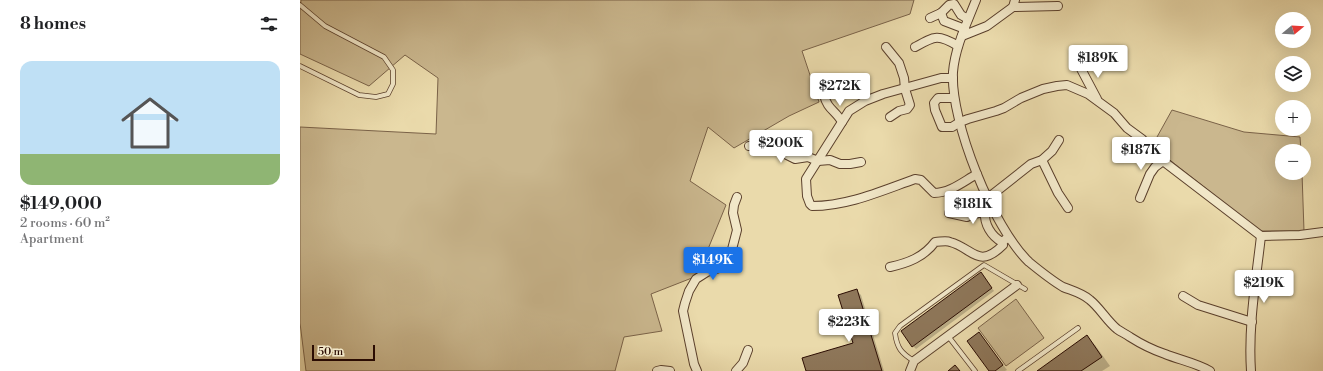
<!DOCTYPE html>
<html lang="en">
<head>
<meta charset="utf-8">
<style>
	body { margin:0; font-family:"Libre Bodoni",serif; background:#f6f6f6; color:#202124; height:100vh; display:flex; flex-direction:column; font-size:15px; white-space:nowrap }
	* { box-sizing:border-box; margin:0 }
	p { font-size:13px; color:#757577 }
	.icon { flex:none; width:22px; height:22px; fill:none; stroke:currentColor; stroke-width:2; stroke-linecap:round; stroke-linejoin:round }
	.map { position:relative; flex:1; overflow:hidden }
	.panel { display:flex; flex-direction:column; background:#fff; width:300px }
	.panel>* { flex:none }
	.needle { width:26px; rotate:72deg }
	.controls { position:absolute; left:975px; top:12px; display:grid; gap:8px }
	.controls a { display:grid; place-items:center; width:36px; height:36px; border-radius:50%; background:#fff; box-shadow:0 4px 16px #0002; font-size:20px }
	.scale { position:absolute; left:12px; bottom:10px; width:63px; box-sizing:border-box; padding-left:4px; border:2px solid #2b0c02; border-top:0; font-size:11px; line-height:14px; white-space:nowrap; color:#2b0c02; -webkit-text-stroke:3px #f1e7c8; paint-order:stroke }
	.price { position:absolute; translate:-50% -34px; padding:0 9px; border-radius:4px; background:#fff; color:#222; font-size:13px; line-height:26px; filter:drop-shadow(0 1px 2px #0008) }
	.price::after { content:''; position:absolute; left:50%; top:24px; width:12px; height:9px; margin-left:-6px; background:inherit; clip-path:polygon(0 0,100% 0,50% 100%) }
	.price.on { background:#1a73e8; color:#fff }
	ul { padding:0; list-style:none }
	li { display:grid; align-content:center; gap:8px; height:212px; padding:0 20px }
	li span { display:grid; place-items:center; height:124px; border-radius:12px; color:#555 }
	li>.icon { margin-inline-start:auto }
	span .icon { width:72px; height:72px; fill:#fffc; stroke-width:1 }
	li b { font-size:17px }
	h2 { display:flex; justify-content:space-between; align-items:center; height:48px; padding:0 20px; font-size:17px }
	main { display:flex; flex:1; min-height:0 }
	.map>svg:first-child { display:block }
	.green { fill:#cab78e; stroke:#7a6248 }
	.shadow { fill:#0003 }
	.building { fill:#8e775a; stroke:#2b0c02 }
	.lines { fill:none; stroke-linecap:round; stroke-linejoin:round }
	.lane-casing { stroke:#5b402c; stroke-width:5.5 }
	.street-casing { stroke:#5b402c; stroke-width:10 }
	.lane { stroke:#f1e7c8; stroke-width:4 }
	.street { stroke:#f1e7c8; stroke-width:8 }
</style>
</head>
<body>
<main>
<section class="panel">
<h2>8 homes<svg class="icon" aria-label="filters" viewBox="0 0 24 24"><path d="M4 7h16M4 17h16"/><circle cx="9" cy="7" r="2"/><circle cx="15" cy="17" r="2"/></svg></h2>
<ul>
<li><span style="background:linear-gradient(#bfe0f5 75%,#8fb573 0)"><svg class="icon" aria-label="home" viewBox="0 0 24 24"><path d="M3 11l9-7 9 7M6 9v11h12V9"/></svg></span><div><b>$149,000</b><p>2 rooms · 60 m²</p><p>Apartment</p></div></li>
</ul>
</section>
<div class="map">
<svg width="1023" height="371" viewBox="0 0 1023 371">
	<rect width="100%" height="100%" fill="#eadaab"/>
	<filter id="stains"><feTurbulence type="fractalNoise" baseFrequency=".005" numOctaves="4"/><feColorMatrix values="0 0 0 0 .2 0 0 0 0 .09 0 0 0 0 .02 0 0 0 .5 -.17"/></filter>
	<radialGradient id="worn" r=".72"><stop offset=".6" stop-color="#630" stop-opacity="0"/><stop offset="1" stop-color="#630" stop-opacity=".3"/></radialGradient>
	<g class="green">
		<polygon points="1,0 614,0 610,14 502,51 519,102 489,116 434,148 408,127 390,181 426,205 397,276 351,294 362,331 324,337 315,371 6,371 0,323 0,127 136,134 138,78 105,55 69,86 0,54 0,11"/>
		<polygon points="872,110 944,132 1000,137 1001,151 982,151 982,173 1002,173 1004,231 960,231 852,146"/>
		<polygon points="716,299 744,338 706,366 678,328"/>
	</g>
	<g class="shadow">
		<polygon points="683,276 694,291 616,349 613,346"/>
		<polygon points="556,290 561,295 584,371 507,371 554,344"/>
		<polygon points="786,337 795,345 810,366 802,371 738,371"/>
		<polygon points="683,338 707,370 705,371 691,371"/>
	</g>
	<g class="building">
		<polygon points="681,272 692,288 612,347 601,331"/>
		<polygon points="557,289 582,371 506,371 502,358 553,343 538,295"/>
		<polygon points="679,332 703,365 695,371 689,371 667,341"/>
		<polygon points="787,335 802,357 781,371 737,371"/>
		<polygon points="655,365 660,371 648,371"/>
	</g>
	<g class="lines">
		<defs>
			<g id="lane">
				<polyline points="0,5 25,26 84,57 93,70 93,84 88,94 76,97 59,95 0,66"/>
				<polyline points="648,336 675,371"/>
				<path d="M614,361C601,353 597,348 595,333L600,326L684,265L725,289"/>
				<polyline points="718,371 778,328"/>
			</g>
			<g id="street">
				<path d="M676,0C667,23 655,47 653,72C650,121 693,228 729,262C740,271 751,280 763,287C773,291 782,293 790,300C800,308 807,321 817,329C821,332 826,334 830,337C841,344 853,350 865,354C880,360 896,363 910,371"/>
				<polyline points="713,7 758,6"/>
				<polyline points="641,13 644,21 665,29"/>
				<polyline points="630,18 641,13 649,5 654,4 661,15 668,19"/>
				<polyline points="662,36 687,26 713,7 715,0"/>
				<polyline points="586,47 599,63 604,78 605,89 610,105 607,109 599,111 590,117"/>
				<path d="M615,47C635,36 638,34 658,46"/>
				<polyline points="780,67 797,99"/>
				<path d="M653,78H641L583,94L565,101L549,111L506,179L507,196L510,204L512,206C548,206 581,191 615,179L621,180L634,193C650,193 664,181 677,174"/>
				<path d="M524,95C527,109 536,111 542,122"/>
				<polyline points="654,98 638,98 634,103 635,110 642,127 652,127 660,122 668,119 696,111 704,108 721,98 743,89 757,86 767,85 788,94 814,113 827,128 842,139 863,161 961,236 1000,235 1023,232"/>
				<polyline points="449,146 458,145 483,153 495,159 508,157 518,161 530,160 540,164 550,164 561,162"/>
				<polyline points="742,160 758,193 768,208"/>
				<polyline points="688,198 731,164 742,160 752,151 759,140"/>
				<polyline points="840,198 850,174 855,167 863,161"/>
				<path d="M685,212C684,224 691,236 702,242L706,239"/>
				<polyline points="649,213 667,217 673,214 685,212 694,209"/>
				<path d="M590,267C608,263 624,257 635,242C640,242 646,240 650,242C673,248 678,270 703,245L702,242"/>
				<polyline points="883,296 898,305 952,322"/>
				<polyline points="357,371 361,370 370,371"/>
				<polyline points="397,371 394,364 383,311 385,303 389,291 396,279 407,272 419,268 430,257 437,230 433,213 434,205 437,197"/>
				<polyline points="436,371 443,363 448,350"/>
				<polyline points="610,371 614,361 717,285"/>
				<path d="M951,371C948,326 956,280 961,236"/>
			</g>
		</defs>
		<use href="#lane" class="lane-casing"/>
		<use href="#street" class="street-casing"/>
		<use href="#lane" class="lane"/>
		<use href="#street" class="street"/>
	</g>
	<rect width="100%" height="100%" filter="url(#stains)"/>
	<rect width="100%" height="100%" fill="url(#worn)"/>
</svg>
<div class="controls">
<a><svg class="needle" viewBox="-14 -14 28 28"><path d="M0-13l5 13h-10z" fill="#e53935"/><path d="M0 13l5-13h-10z" fill="#757577"/></svg></a>
<a><svg class="icon" aria-label="layers" viewBox="0 0 24 24"><path d="M12 4l9 5-9 5-9-5zM3 14l9 5 9-5"/></svg></a>
<a>+</a>
<a>−</a>
</div>
<div class="scale">50 m</div>
<b class="price" style="left:798px;top:79px">$189K</b>
<b class="price" style="left:540px;top:107px">$272K</b>
<b class="price" style="left:481px;top:164px">$200K</b>
<b class="price" style="left:841px;top:171px">$187K</b>
<b class="price" style="left:673px;top:225px">$181K</b>
<b class="price on" style="left:413px;top:281px">$149K</b>
<b class="price" style="left:964px;top:304px">$219K</b>
<b class="price" style="left:549px;top:343px">$223K</b>
</div>
</main>
</body>
</html>
